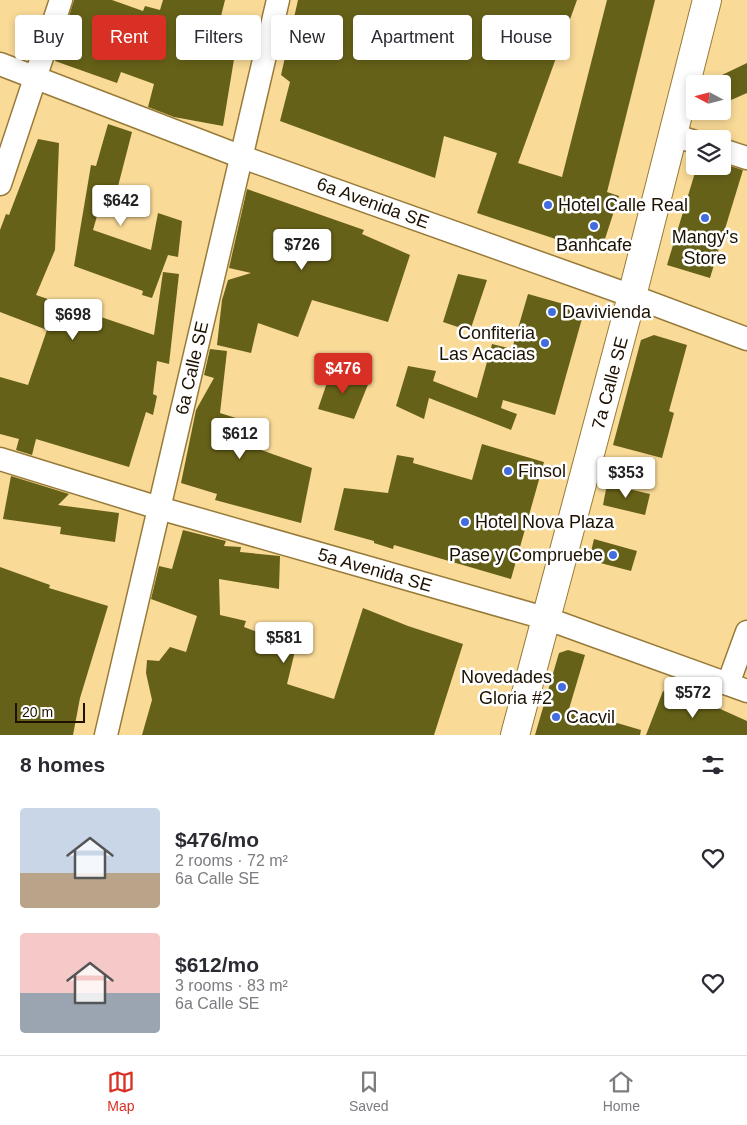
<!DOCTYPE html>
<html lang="en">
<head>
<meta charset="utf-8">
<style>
	body { margin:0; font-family:Arial,sans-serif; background:#f2f2f3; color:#2b2b33; height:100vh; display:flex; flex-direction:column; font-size:19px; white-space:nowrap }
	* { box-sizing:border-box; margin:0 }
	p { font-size:16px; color:#7c7c81 }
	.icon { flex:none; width:28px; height:28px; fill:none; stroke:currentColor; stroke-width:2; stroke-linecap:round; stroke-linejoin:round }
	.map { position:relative; height:735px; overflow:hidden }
	.drawer { display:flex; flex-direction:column; background:#fff; flex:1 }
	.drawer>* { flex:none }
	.guide { position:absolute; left:15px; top:15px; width:718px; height:45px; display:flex; gap:10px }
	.needle { width:32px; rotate:277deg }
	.controls { position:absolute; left:686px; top:75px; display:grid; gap:10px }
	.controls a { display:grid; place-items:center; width:45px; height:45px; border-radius:5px; background:#fff; box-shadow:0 2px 8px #0003; font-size:25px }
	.scale { position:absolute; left:15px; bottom:12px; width:70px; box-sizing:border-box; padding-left:5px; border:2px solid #1d1100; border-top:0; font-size:14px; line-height:18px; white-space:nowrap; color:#1d1100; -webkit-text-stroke:4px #fff; paint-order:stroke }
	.price { position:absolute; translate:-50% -42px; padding:0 11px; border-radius:5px; background:#fff; color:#222; font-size:16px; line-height:32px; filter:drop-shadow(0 1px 2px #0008) }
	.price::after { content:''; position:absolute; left:50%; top:30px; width:15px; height:11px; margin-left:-8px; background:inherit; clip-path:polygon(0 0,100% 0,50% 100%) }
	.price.selected { background:#d93025; color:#fff }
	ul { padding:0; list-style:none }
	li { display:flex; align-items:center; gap:15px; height:125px; padding:0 20px }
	li span { display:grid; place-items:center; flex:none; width:140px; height:100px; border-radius:5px; color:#555 }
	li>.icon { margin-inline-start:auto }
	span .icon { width:60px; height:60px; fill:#fffc; stroke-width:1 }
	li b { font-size:21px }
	h2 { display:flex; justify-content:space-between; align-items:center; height:60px; padding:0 20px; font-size:21px }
	.tag { padding:0 18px; border-radius:5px; background:#fff; box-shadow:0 2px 8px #0003; font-size:18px; line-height:45px }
	.tag.selected { background:#d93025; color:#fff }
	.dock { display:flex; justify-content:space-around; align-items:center; height:70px; border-top:1px solid #e1e1e2; background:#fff; font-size:14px; color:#7c7c81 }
	.dock a { display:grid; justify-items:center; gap:2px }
	.dock .selected { color:#d93025 }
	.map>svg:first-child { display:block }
	.building { fill:#666118 }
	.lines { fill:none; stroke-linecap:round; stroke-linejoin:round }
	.minor-casing { stroke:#987b3a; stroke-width:25 }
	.secondary-casing { stroke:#987b3a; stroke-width:30 }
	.minor { stroke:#fff; stroke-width:22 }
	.secondary { stroke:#fff; stroke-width:28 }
	.poi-dot { fill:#426ddf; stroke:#fff; stroke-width:2 }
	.labels { text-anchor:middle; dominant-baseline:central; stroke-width:5; stroke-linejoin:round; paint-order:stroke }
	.street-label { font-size:18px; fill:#1d1100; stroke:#fff }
	.poi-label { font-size:18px; fill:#1d1100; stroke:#fff; text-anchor:start }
</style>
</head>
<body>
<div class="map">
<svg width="747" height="735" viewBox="0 0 747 735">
	<rect width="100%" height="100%" fill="#f9da97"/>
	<g class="building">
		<polygon points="74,0 112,0 143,11 145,6 160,10 163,0 225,0 218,28 238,35 223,126 174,117 148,107 154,84 121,72 117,83 55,61"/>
		<polygon points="298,0 577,0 518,163 562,177 607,0 655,0 607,192 619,196 602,248 595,252 477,213 497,153 444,136 435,178 280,121 290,82 281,75"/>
		<polygon points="747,63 747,93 722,104 722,75"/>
		<polygon points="108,124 132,132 115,198 103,195 93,230 151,250 158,213 182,221 178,257 168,255 152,298 142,295 143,291 74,266 91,165 96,166"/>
		<polygon points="38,139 59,143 55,250 36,295 154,335 163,272 179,274 169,364 157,361 153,394 157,396 153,415 146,412 129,467 36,439 32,455 16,450 19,439 0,434 0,377 28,385 47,330 0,312 0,230 6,214 9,215"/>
		<polygon points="697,166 730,166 743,170 710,278 667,265"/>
		<polygon points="247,189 364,230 362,234 410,255 388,322 312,300 298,337 258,323 251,353 217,345 222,300 228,280 251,273 229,268"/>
		<polygon points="458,274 487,280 470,331 443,322"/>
		<polygon points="528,294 578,308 583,315 555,415 503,400 501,408 517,414 511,430 429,398 424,419 396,406 408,366 436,371 433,381 477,398 492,344 512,349"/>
		<polygon points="654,335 687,345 669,411 674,413 662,458 613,445 641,340"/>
		<polygon points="210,349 227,351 220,413 242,420 233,440 312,468 301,523 215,500 217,494 181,483 196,410 214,378 204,375"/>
		<polygon points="331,371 369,382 354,419 318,409"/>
		<polygon points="482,444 544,462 511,579 394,545 393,549 374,543 374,541 334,530 344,488 388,493 397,455 414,458 413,463 472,480"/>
		<polygon points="11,476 69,494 58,505 119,513 115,542 60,534 61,527 3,519"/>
		<polygon points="607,484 650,494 645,515 603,505"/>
		<polygon points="183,530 226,541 224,546 241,547 240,552 280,556 279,589 219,579 220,615 246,621 244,627 296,647 287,684 334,699 363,608 408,626 463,644 434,735 142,735 152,700 146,673 147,660 159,661 170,647 186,652 197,616 151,599 159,566 172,569"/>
		<polygon points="594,539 637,551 631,571 589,560"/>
		<polygon points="0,567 50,585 49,588 108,606 80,698 73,735 0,735"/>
		<polygon points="568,650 585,655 569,709 641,730 640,735 535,735 559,653"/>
		<polygon points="663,691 694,703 696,698 747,721 747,735 646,735"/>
	</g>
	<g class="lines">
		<defs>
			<g id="minor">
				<polyline points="0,64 242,157 632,296 747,339"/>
				<polyline points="673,135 695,142"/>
				<polyline points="722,150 747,158"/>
				<polyline points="0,184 61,0"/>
				<polyline points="0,459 159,508 548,619 747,691"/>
				<polyline points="728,684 747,632"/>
				<polyline points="106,735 278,0"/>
			</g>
			<polyline id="secondary" points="515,735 632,296 707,0"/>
		</defs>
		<use href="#minor" class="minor-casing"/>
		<use href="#secondary" class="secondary-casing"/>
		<use href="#minor" class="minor"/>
		<use href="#secondary" class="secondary"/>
	</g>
	<g class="poi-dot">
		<circle cx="548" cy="205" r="5"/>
		<circle cx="705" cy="218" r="5"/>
		<circle cx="594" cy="226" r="5"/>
		<circle cx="552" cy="312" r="5"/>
		<circle cx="545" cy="343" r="5"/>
		<circle cx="508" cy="471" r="5"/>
		<circle cx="465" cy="522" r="5"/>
		<circle cx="613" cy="555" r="5"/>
		<circle cx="562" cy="687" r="5"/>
		<circle cx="556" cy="717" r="5"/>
	</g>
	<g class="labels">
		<g class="street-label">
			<text transform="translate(373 203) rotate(20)">6a Avenida SE</text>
			<text transform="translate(192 368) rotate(-77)">6a Calle SE</text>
			<text transform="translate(610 383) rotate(-75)">7a Calle SE</text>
			<text transform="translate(375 570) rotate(16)">5a Avenida SE</text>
		</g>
		<g class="poi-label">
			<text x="558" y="205">Hotel Calle Real</text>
			<text x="705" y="237" text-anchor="middle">Mangy's<tspan x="705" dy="21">Store</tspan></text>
			<text x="594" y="245" text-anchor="middle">Banhcafe</text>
			<text x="562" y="312">Davivienda</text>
			<text x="535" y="333" text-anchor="end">Confiteria<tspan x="535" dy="21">Las Acacias</tspan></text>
			<text x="518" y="471">Finsol</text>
			<text x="475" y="522">Hotel Nova Plaza</text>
			<text x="603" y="555" text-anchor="end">Pase y Compruebe</text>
			<text x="552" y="677" text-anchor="end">Novedades<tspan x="552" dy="21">Gloria #2</tspan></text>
			<text x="566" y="717">Cacvil</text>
		</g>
	</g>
</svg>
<div class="controls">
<a><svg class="needle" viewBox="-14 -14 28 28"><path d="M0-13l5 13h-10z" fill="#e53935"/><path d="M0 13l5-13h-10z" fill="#7c7c81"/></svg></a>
<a><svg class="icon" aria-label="layers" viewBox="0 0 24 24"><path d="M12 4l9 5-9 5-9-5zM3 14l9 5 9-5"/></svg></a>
</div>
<div class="scale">20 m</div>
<b class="price" style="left:121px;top:227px">$642</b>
<b class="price" style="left:302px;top:271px">$726</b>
<b class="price" style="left:73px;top:341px">$698</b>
<b class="price selected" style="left:343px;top:395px">$476</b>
<b class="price" style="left:240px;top:460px">$612</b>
<b class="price" style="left:626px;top:499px">$353</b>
<b class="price" style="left:284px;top:664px">$581</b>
<b class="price" style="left:693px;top:719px">$572</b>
<div class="guide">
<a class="tag">Buy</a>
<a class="tag selected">Rent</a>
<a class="tag">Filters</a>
<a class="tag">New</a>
<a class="tag">Apartment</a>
<a class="tag">House</a>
</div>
</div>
<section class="drawer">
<h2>8 homes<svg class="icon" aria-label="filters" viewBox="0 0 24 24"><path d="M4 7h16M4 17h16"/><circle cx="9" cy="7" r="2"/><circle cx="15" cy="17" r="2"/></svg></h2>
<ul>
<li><span style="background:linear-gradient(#c9d6e8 65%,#b9a48a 0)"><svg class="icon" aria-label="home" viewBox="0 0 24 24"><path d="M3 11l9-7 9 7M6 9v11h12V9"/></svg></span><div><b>$476/mo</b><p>2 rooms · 72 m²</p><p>6a Calle SE</p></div><svg class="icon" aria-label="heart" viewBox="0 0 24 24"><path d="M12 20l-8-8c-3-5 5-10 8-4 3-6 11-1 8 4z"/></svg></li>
<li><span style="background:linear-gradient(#f6c9c9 60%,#9aa5b1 0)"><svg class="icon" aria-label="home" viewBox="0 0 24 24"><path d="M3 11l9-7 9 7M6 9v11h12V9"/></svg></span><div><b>$612/mo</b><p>3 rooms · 83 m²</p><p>6a Calle SE</p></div><svg class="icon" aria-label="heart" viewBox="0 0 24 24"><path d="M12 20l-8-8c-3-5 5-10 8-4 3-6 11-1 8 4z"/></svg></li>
</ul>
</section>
<nav class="dock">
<a class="selected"><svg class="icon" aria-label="map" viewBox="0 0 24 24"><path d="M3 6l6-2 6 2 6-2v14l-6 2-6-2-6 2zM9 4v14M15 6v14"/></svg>Map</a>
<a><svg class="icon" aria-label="saved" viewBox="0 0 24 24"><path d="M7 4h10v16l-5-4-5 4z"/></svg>Saved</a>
<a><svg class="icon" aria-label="home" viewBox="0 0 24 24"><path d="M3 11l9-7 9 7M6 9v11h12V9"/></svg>Home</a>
</nav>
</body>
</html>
